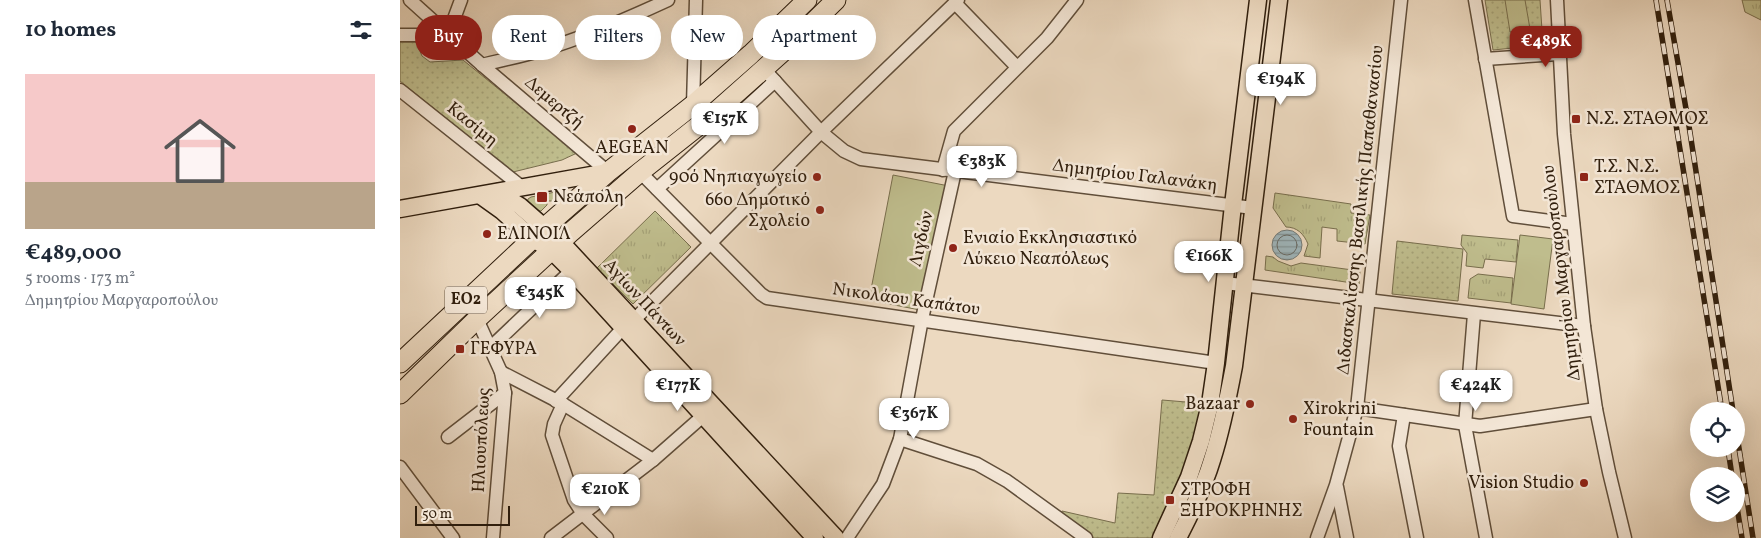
<!DOCTYPE html>
<html lang="en">
<head>
<meta charset="utf-8">
<style>
	body { margin:0; font-family:Vollkorn,serif; background:#f2f2f3; color:#1f2937; height:100vh; display:flex; flex-direction:column; font-size:19px; white-space:nowrap }
	* { box-sizing:border-box; margin:0 }
	p { font-size:16px; color:#747a83 }
	.icon { flex:none; width:28px; height:28px; fill:none; stroke:currentColor; stroke-width:2; stroke-linecap:round; stroke-linejoin:round }
	.map { position:relative; flex:1; overflow:hidden }
	.side { display:flex; flex-direction:column; background:#fff; width:400px }
	.side>* { flex:none }
	.top-card { position:absolute; left:15px; top:15px; width:475px; height:45px; display:flex; gap:10px }
	.controls { position:absolute; left:1290px; top:402px; display:grid; gap:10px }
	.controls a { display:grid; place-items:center; width:55px; height:55px; border-radius:50%; background:#fff; box-shadow:0 5px 20px #0002; font-size:25px }
	.scale { position:absolute; left:15px; bottom:12px; width:95px; box-sizing:border-box; padding-left:5px; border:2px solid #311f0d; border-top:0; font-size:14px; line-height:18px; white-space:nowrap; color:#311f0d; -webkit-text-stroke:4px #f3e6d6; paint-order:stroke }
	.price { position:absolute; translate:-50% -42px; padding:0 11px; border-radius:10px; background:#fff; color:#222; font-size:16px; line-height:32px; filter:drop-shadow(0 1px 2px #0008) }
	.price::after { content:''; position:absolute; left:50%; top:30px; width:15px; height:11px; margin-left:-8px; background:inherit; clip-path:polygon(0 0,100% 0,50% 100%) }
	.price.active { background:#8f2418; color:#fff }
	ul { padding:0; list-style:none }
	li { display:grid; align-content:center; gap:10px; height:265px; padding:0 25px }
	li+li { border-top:1px solid #e0e1e3 }
	li span { display:grid; place-items:center; height:155px; border-radius:0px; color:#555 }
	li>.icon { margin-inline-start:auto }
	span .icon { width:90px; height:90px; fill:#fffc; stroke-width:1 }
	li b { font-size:21px }
	h2 { display:flex; justify-content:space-between; align-items:center; height:60px; padding:0 25px; font-size:21px }
	.pill { padding:0 18px; border-radius:22px; background:#fff; box-shadow:0 5px 20px #0002; font-size:18px; line-height:45px }
	.pill.active { background:#8f2418; color:#fff }
	main { display:flex; flex:1; min-height:0 }
	.map>svg:first-child { display:block }
	.grass { fill:url(#grass-tufts); stroke:#786e4d }
	.park { fill:url(#park-dots); stroke:#786e4d }
	.pitch { fill:#bfbd8d; stroke:#786e4d }
	.water { fill:url(#water-rules); stroke:#737a77 }
	.lines { fill:none; stroke-linecap:round; stroke-linejoin:round }
	.shore { stroke:#686b66; stroke-width:1 }
	.minor-casing { stroke:#604e3a; stroke-width:15 }
	.major-casing { stroke:#311f0d; stroke-width:19 }
	.highway-casing { stroke:#311f0d; stroke-width:21 }
	.minor { stroke:#f3e6d6; stroke-width:12 }
	.major { stroke:#ecd9c0; stroke-width:16 }
	.highway { stroke:#ecd9c0; stroke-width:19 }
	.rail-casing { stroke:#311f0d; stroke-width:5.5 }
	.rail { stroke:#f3e6d6; stroke-width:4; stroke-dasharray:11; stroke-linecap:butt }
	.poi-dot { fill:#8f2418; stroke:#f3e6d6; stroke-width:2 }
	.labels { text-anchor:middle; dominant-baseline:central; stroke-width:5; stroke-linejoin:round; paint-order:stroke }
	.shield { fill:#f3e6d6; stroke:#6b5b49; stroke-width:1 }
	.shield-label { font-size:16px; font-weight:bold; fill:#311f0d }
	.street-label { font-size:18px; fill:#311f0d; stroke:#f3e6d6 }
	.poi-label { font-size:18px; fill:#311f0d; stroke:#f3e6d6; text-anchor:start }
</style>
</head>
<body>
<main>
<section class="side">
<h2>10 homes<svg class="icon" aria-label="filters" viewBox="0 0 24 24"><path d="M4 7h16M4 17h16"/><circle cx="9" cy="7" r="2"/><circle cx="15" cy="17" r="2"/></svg></h2>
<ul>
<li><span style="background:linear-gradient(#f6c9c9 70%,#b9a48a 0)"><svg class="icon" aria-label="home" viewBox="0 0 24 24"><path d="M3 11l9-7 9 7M6 9v11h12V9"/></svg></span><div><b>€489,000</b><p>5 rooms · 173 m²</p><p>Δημητρίου Μαργαροπούλου</p></div></li>
</ul>
</section>
<div class="map">
<svg width="1361" height="538" viewBox="0 0 1361 538">
	<defs>
		<pattern id="grass-tufts" width="24" height="20" patternUnits="userSpaceOnUse" patternTransform="scale(1.25)"><rect width="24" height="20" fill="#bfbd8d"/><path d="M3 7l-1-3M5 7V3M7 7l1-3M15 17l-1-3M17 17v-4M19 17l1-3" fill="none" stroke="#a5a278"/></pattern>
		<pattern id="park-dots" width="8" height="8" patternUnits="userSpaceOnUse" patternTransform="scale(1.25)"><rect width="8" height="8" fill="#bfbd8d"/><path d="M2 2h.1M6 6h.1" fill="none" stroke="#a5a278" stroke-width="1.8" stroke-linecap="round"/></pattern>
		<pattern id="water-rules" width="6" height="5" patternUnits="userSpaceOnUse" patternTransform="scale(1.25)"><rect width="6" height="5" fill="#9fb7be"/><path d="M0 2.5h6" fill="none" stroke="#829499"/></pattern>
	</defs>
	<rect width="100%" height="100%" fill="#ecd9c0"/>
	<filter id="stains"><feTurbulence type="fractalNoise" baseFrequency=".004" numOctaves="4"/><feColorMatrix values="0 0 0 0 .2 0 0 0 0 .09 0 0 0 0 .02 0 0 0 .5 -.17"/></filter>
	<radialGradient id="worn" r=".72"><stop offset=".6" stop-color="#630" stop-opacity="0"/><stop offset="1" stop-color="#630" stop-opacity=".3"/></radialGradient>
	<g class="grass">
		<polygon points="1342,0 1361,0 1361,20 1345,12"/>
		<polygon points="160,191 161,194 154,201 147,201 147,205 141,211 138,211 127,203 128,199 131,197"/>
		<path d="M875,193L951,204V213L970,215L965,244L937,241V229L922,227L920,258L904,256L908,244C904,234 897,227 886,227L873,208Z"/>
		<polygon points="255,211 291,247 233,304 197,268"/>
		<polygon points="1062,235 1118,240 1116,262 1085,259 1083,268 1066,266 1067,253 1061,245"/>
		<polygon points="866,256 873,257 878,261 891,266 901,263 960,271 959,284 865,270"/>
		<polygon points="1078,274 1113,278 1111,303 1068,298 1070,279"/>
	</g>
	<g class="park">
		<polygon points="1085,0 1140,0 1143,45 1093,50"/>
		<polygon points="0,42 16,42 22,56 30,62 63,60 177,153 162,160 113,172 0,81"/>
		<polygon points="997,241 1063,249 1058,301 992,294"/>
		<polygon points="762,400 810,404 758,538 686,538 658,517 662,511 715,523 718,493 754,495"/>
	</g>
	<g class="pitch">
		<polygon points="1105,0 1125,0 1130,29 1110,32"/>
		<polygon points="493,175 549,186 525,311 469,300"/>
		<polygon points="1120,235 1153,239 1144,309 1111,304"/>
	</g>
	<circle class="water" cx="887" cy="245" r="15"/>
	<g class="lines">
		<circle class="shore" cx="887" cy="245" r="10"/>
		<defs>
			<g id="minor">
				<polyline points="10,0 82,65 208,172"/>
				<polyline points="1075,0 1113,216 1173,224"/>
				<polyline points="1157,0 1164,134 1184,326 1196,409 1209,472 1225,538"/>
				<polyline points="555,3 617,67"/>
				<polyline points="0,35 48,35"/>
				<polyline points="48,35 61,0"/>
				<polyline points="1085,59 1158,54"/>
				<path d="M82,65C102,60 123,56 142,50C186,37 227,19 268,0"/>
				<polyline points="364,69 421,132 444,151 461,159 853,208"/>
				<polyline points="0,90 123,188"/>
				<polyline points="293,105 296,0"/>
				<polyline points="543,170 554,131 647,38 677,0"/>
				<polyline points="240,172 361,294 367,298 816,363"/>
				<polyline points="257,189 375,81"/>
				<polyline points="825,283 1184,326"/>
				<polyline points="1074,314 1065,425 1086,538"/>
				<polyline points="77,319 101,372 105,393 93,538"/>
				<polyline points="233,321 421,132 558,0"/>
				<polyline points="91,347 170,272"/>
				<polyline points="101,372 163,404 253,460"/>
				<polyline points="156,401 223,328"/>
				<polyline points="163,404 154,424 152,435 174,500 183,514 207,538"/>
				<polyline points="957,408 1080,426 1196,409"/>
				<polyline points="1004,415 999,446 1017,538"/>
				<polyline points="48,437 105,393"/>
				<polyline points="500,439 577,464 607,481 686,538"/>
				<polyline points="0,467 53,538"/>
				<polyline points="937,487 947,538"/>
				<polyline points="151,538 253,460 303,416"/>
				<polyline points="447,538 483,484 500,439 522,319 555,171"/>
				<polyline points="917,538 936,485 957,408 1001,0"/>
			</g>
			<g id="major">
				<polyline points="98,192 120,206 161,242 436,538"/>
				<polyline points="81,196 102,211 132,238 152,251 167,266 415,538"/>
				<polyline points="0,209 208,172"/>
				<polyline points="761,538 789,477 801,441 810,404 816,363 833,205 858,0"/>
				<path d="M778,538C791,513 804,487 812,460C822,429 828,398 834,366L879,0"/>
			</g>
			<g id="highway">
				<polyline points="0,363 144,228 208,172 293,105 351,54 407,0"/>
				<polyline points="0,394 77,319 171,232 240,172 312,115 386,49 436,0"/>
			</g>
		</defs>
		<use href="#minor" class="minor-casing"/>
		<use href="#major" class="major-casing"/>
		<use href="#highway" class="highway-casing"/>
		<use href="#minor" class="minor"/>
		<use href="#major" class="major"/>
		<use href="#highway" class="highway"/>
		<defs>
			<g id="rail">
				<polyline points="1256,0 1322,411"/>
				<polyline points="1267,0 1289,126 1333,411"/>
				<polyline points="1336,429 1353,538"/>
				<polyline points="1328,449 1332,476"/>
				<polyline points="1336,501 1342,538"/>
			</g>
		</defs>
		<use href="#rail" class="rail-casing"/>
		<use href="#rail" class="rail"/>
	</g>
	<g class="poi-dot">
		<rect x="1171" y="114" width="10" height="10" rx="2.5"/>
		<circle cx="232" cy="129" r="5"/>
		<circle cx="417" cy="177" r="5"/>
		<rect x="1179" y="172" width="10" height="10" rx="2.5"/>
		<rect x="136" y="191" width="12" height="12" rx="2.5"/>
		<circle cx="420" cy="210" r="5"/>
		<circle cx="87" cy="234" r="5"/>
		<circle cx="553" cy="248" r="5"/>
		<rect x="55" y="344" width="10" height="10" rx="2.5"/>
		<circle cx="850" cy="404" r="5"/>
		<circle cx="893" cy="419" r="5"/>
		<circle cx="1184" cy="483" r="5"/>
		<rect x="765" y="495" width="10" height="10" rx="2.5"/>
	</g>
	<g class="labels">
		<rect class="shield" x="45" y="286.5" width="42" height="27" rx="4"/>
		<g class="shield-label">
			<text x="66" y="300">ΕΟ2</text>
		</g>
		<g class="street-label">
			<text transform="translate(154 103) rotate(40)">Δεμερτζή</text>
			<text transform="translate(72 125) rotate(39)">Κασίμη</text>
			<text transform="translate(735 176) rotate(7)">Δημητρίου Γαλανάκη</text>
			<text transform="translate(961 210) rotate(-84)">Διδασκαλίσσης Βασιλικής Παπαθανασίου</text>
			<text transform="translate(522 239) rotate(-77)">Λιγδών</text>
			<text transform="translate(1162 273) rotate(-97)">Δημητρίου Μαργαροπούλου</text>
			<text transform="translate(506 300) rotate(8)">Νικολάου Καπάτου</text>
			<text transform="translate(244 303) rotate(47)">Αγίων Πάντων</text>
			<text transform="translate(82 440) rotate(-87)">Ηλιουπόλεως</text>
		</g>
		<g class="poi-label">
			<text x="1186" y="119">Ν.Σ. ΣΤΑΘΜΟΣ</text>
			<text x="232" y="148" text-anchor="middle">AEGEAN</text>
			<text x="1194" y="167">Τ.Σ. Ν.Σ.<tspan x="1194" dy="21">ΣΤΑΘΜΟΣ</tspan></text>
			<text x="407" y="177" text-anchor="end">90ό Νηπιαγωγείο</text>
			<text x="153" y="197">Νεάπολη</text>
			<text x="410" y="200" text-anchor="end">66ο Δημοτικό<tspan x="410" dy="21">Σχολείο</tspan></text>
			<text x="97" y="234">ΕΛΙΝΟΙΛ</text>
			<text x="563" y="238">Ενιαίο Εκκλησιαστικό<tspan x="563" dy="21">Λύκειο Νεαπόλεως</tspan></text>
			<text x="70" y="349">ΓΕΦΥΡΑ</text>
			<text x="840" y="404" text-anchor="end">Bazaar</text>
			<text x="903" y="409">Xirokrini<tspan x="903" dy="21">Fountain</tspan></text>
			<text x="1174" y="483" text-anchor="end">Vision Studio</text>
			<text x="780" y="490">ΣΤΡΟΦΗ<tspan x="780" dy="21">ΞΗΡΟΚΡΗΝΗΣ</tspan></text>
		</g>
	</g>
	<rect width="100%" height="100%" filter="url(#stains)"/>
	<rect width="100%" height="100%" fill="url(#worn)"/>
</svg>
<div class="controls">
<a><svg class="icon" aria-label="locate" viewBox="0 0 24 24"><circle cx="12" cy="12" r="6"/><path d="M12 2v4M12 18v4M2 12h4M18 12h4"/></svg></a>
<a><svg class="icon" aria-label="layers" viewBox="0 0 24 24"><path d="M12 4l9 5-9 5-9-5zM3 14l9 5 9-5"/></svg></a>
</div>
<div class="scale">50 m</div>
<b class="price active" style="left:1146px;top:68px">€489K</b>
<b class="price" style="left:881px;top:106px">€194K</b>
<b class="price" style="left:325px;top:145px">€157K</b>
<b class="price" style="left:582px;top:188px">€383K</b>
<b class="price" style="left:809px;top:283px">€166K</b>
<b class="price" style="left:140px;top:319px">€345K</b>
<b class="price" style="left:278px;top:412px">€177K</b>
<b class="price" style="left:1076px;top:412px">€424K</b>
<b class="price" style="left:514px;top:440px">€367K</b>
<b class="price" style="left:205px;top:516px">€210K</b>
<div class="top-card">
<a class="pill active">Buy</a>
<a class="pill">Rent</a>
<a class="pill">Filters</a>
<a class="pill">New</a>
<a class="pill">Apartment</a>
</div>
</div>
</main>
</body>
</html>
